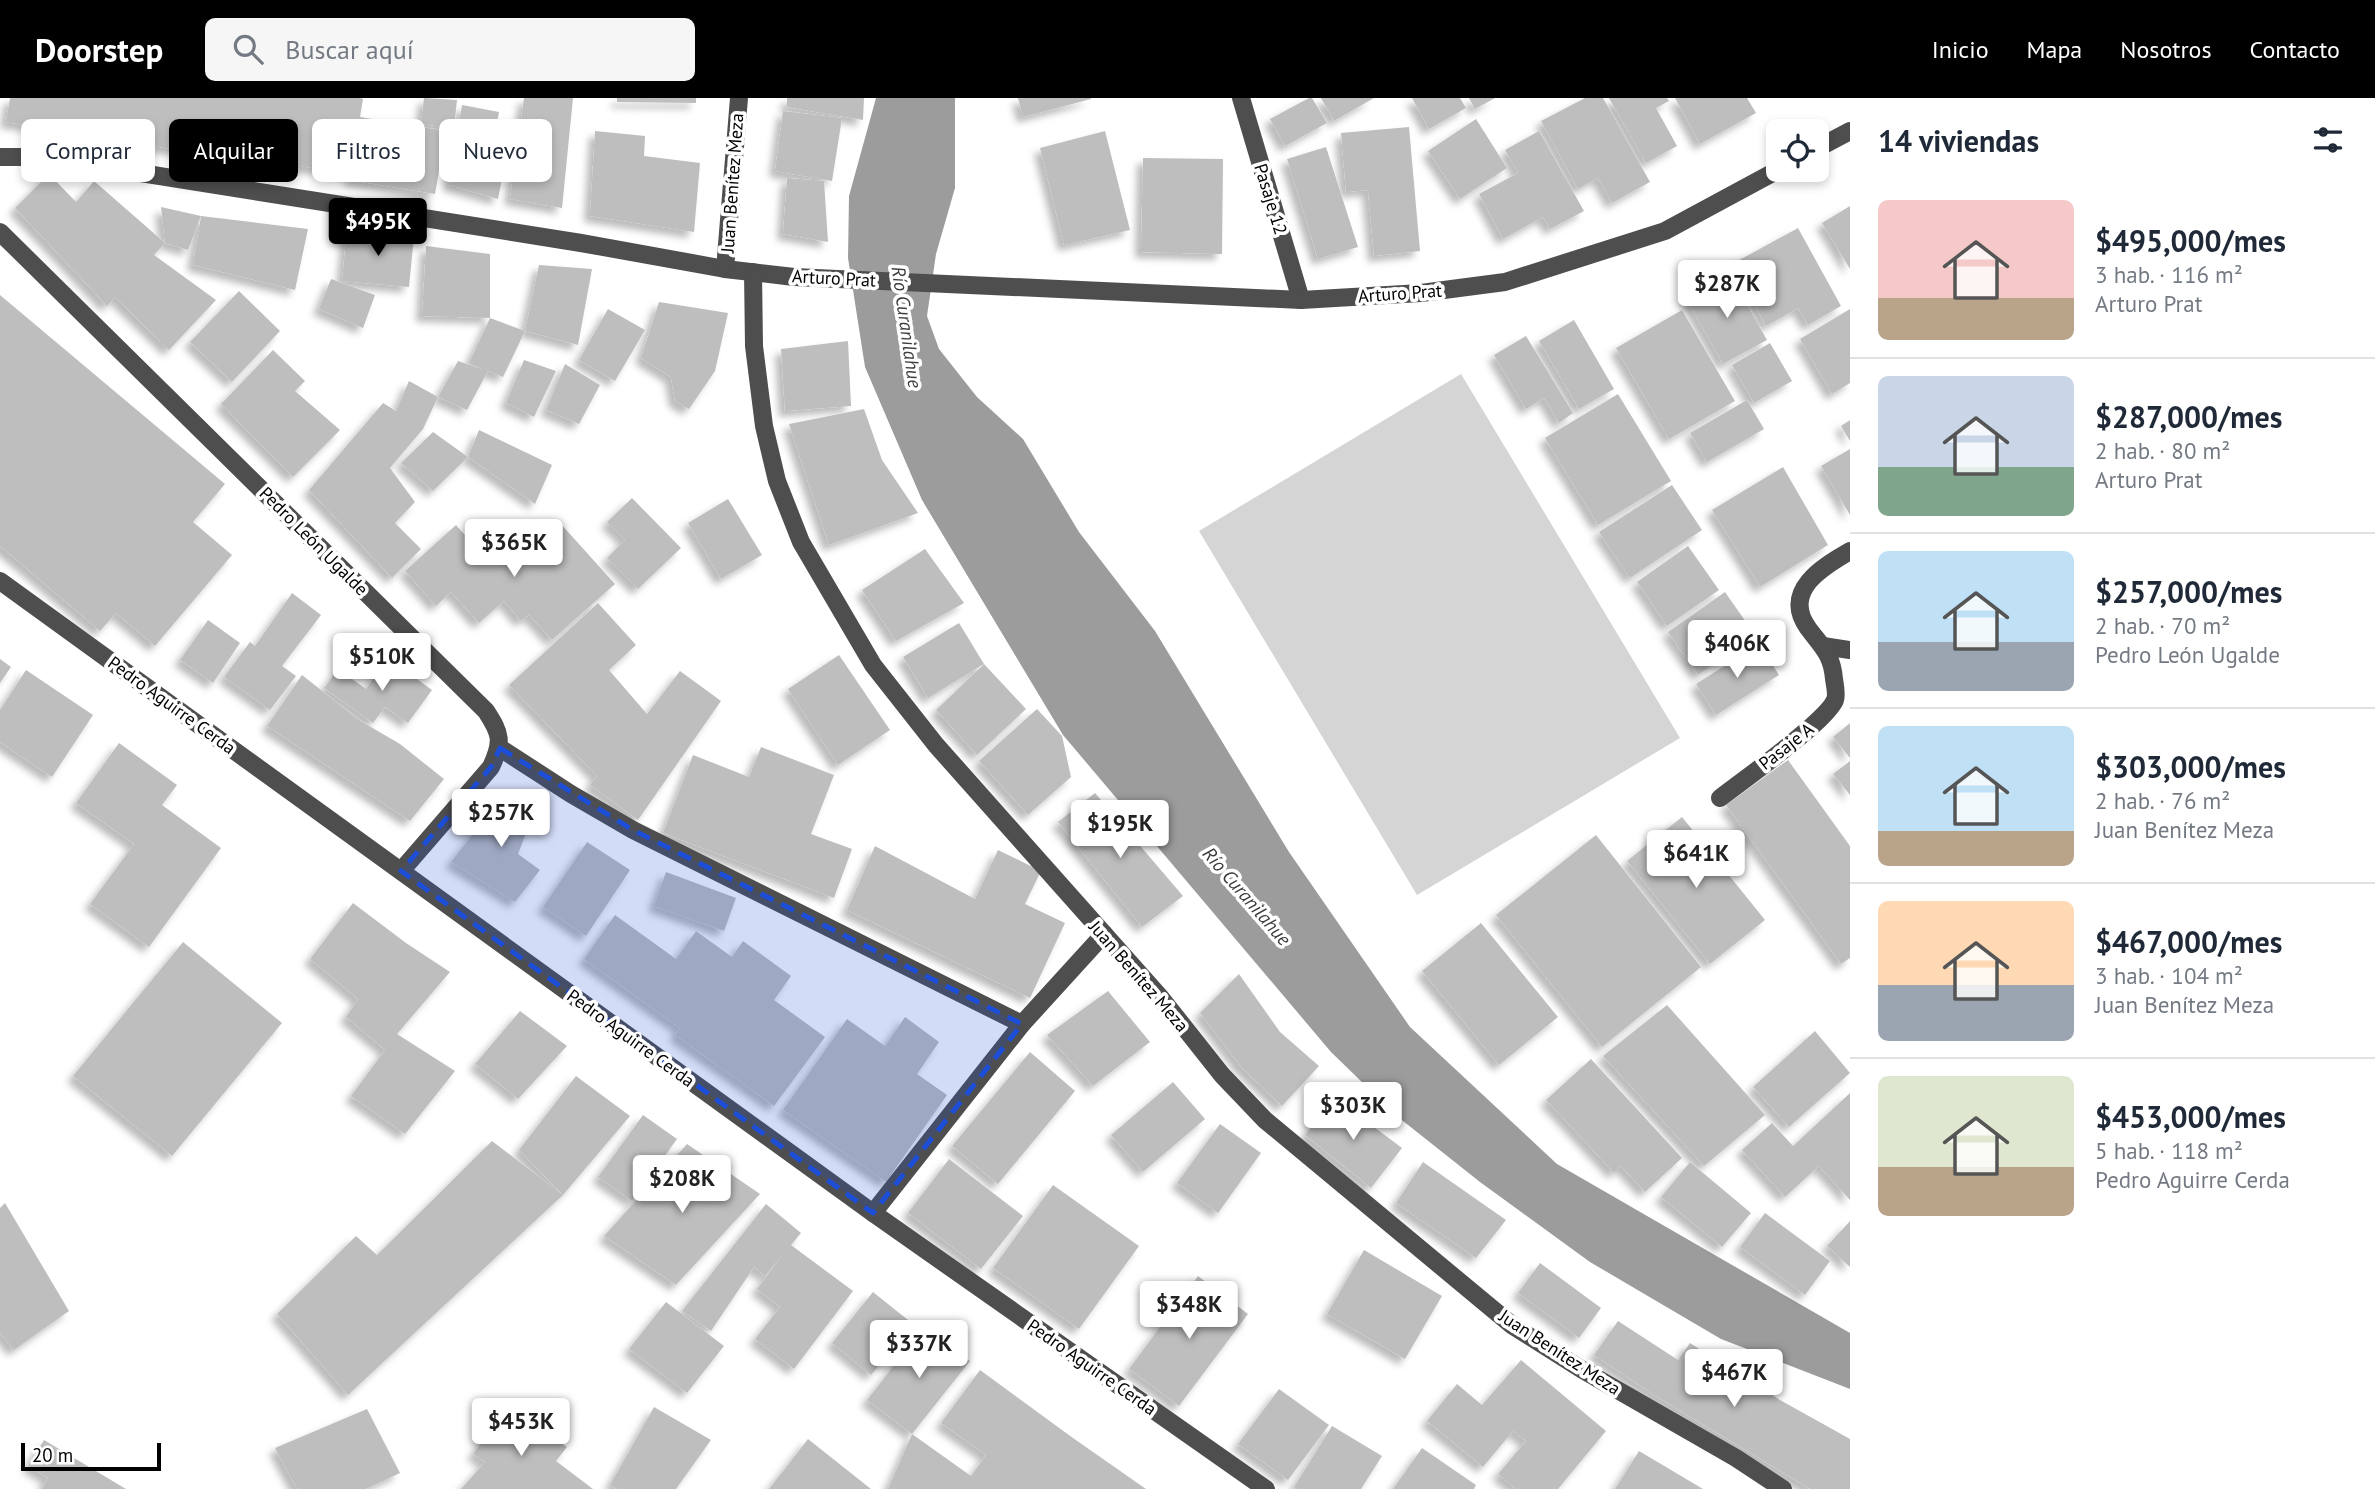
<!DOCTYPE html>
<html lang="es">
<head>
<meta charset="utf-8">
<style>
	body { margin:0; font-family:"PT Sans",sans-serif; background:#f6f6f7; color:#1f2937; height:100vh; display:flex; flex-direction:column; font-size:26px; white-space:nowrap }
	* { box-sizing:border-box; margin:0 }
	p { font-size:23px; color:#747a83 }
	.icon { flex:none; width:38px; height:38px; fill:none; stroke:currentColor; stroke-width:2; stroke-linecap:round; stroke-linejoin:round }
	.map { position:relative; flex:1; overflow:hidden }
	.details { display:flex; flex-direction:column; background:#fff; width:525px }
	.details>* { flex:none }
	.guide { position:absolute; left:21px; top:21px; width:665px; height:63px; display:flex; gap:14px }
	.fabs { position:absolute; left:1766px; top:21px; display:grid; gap:14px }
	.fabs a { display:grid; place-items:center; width:63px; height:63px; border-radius:10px; background:#fff; box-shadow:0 4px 10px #0003; font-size:35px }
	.scale { position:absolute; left:21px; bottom:18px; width:140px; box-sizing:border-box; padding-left:7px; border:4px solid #000; border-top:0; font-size:19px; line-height:24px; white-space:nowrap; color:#000; -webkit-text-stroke:5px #fff; paint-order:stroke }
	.price { position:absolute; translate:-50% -60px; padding:0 16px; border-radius:7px; background:#fff; color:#222; font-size:23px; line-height:46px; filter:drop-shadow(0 2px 4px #0008) }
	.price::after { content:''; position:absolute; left:50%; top:42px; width:21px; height:16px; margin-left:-10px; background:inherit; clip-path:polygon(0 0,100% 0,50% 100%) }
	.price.active { background:#000; color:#fff }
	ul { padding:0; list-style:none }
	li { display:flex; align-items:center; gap:21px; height:175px; padding:0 28px }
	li+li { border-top:2px solid #e0e1e3 }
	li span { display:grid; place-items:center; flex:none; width:196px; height:140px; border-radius:10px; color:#555 }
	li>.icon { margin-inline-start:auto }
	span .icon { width:84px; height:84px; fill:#fffc; stroke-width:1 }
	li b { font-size:30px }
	h2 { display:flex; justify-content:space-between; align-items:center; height:84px; padding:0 28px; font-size:30px }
	.tag { padding:0 24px; border-radius:10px; background:#fff; box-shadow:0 4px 10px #0003; font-size:24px; line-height:63px }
	.tag.active { background:#000; color:#fff }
	header { display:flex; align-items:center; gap:42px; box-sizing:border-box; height:98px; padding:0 35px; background:#000; color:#fff }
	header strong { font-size:33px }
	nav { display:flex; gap:38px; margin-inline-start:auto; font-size:24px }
	.search { width:490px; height:63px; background:#f6f6f7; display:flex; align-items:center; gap:18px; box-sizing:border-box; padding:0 24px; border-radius:10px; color:#747a83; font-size:26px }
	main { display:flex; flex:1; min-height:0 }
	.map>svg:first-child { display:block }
	.green { fill:#d5d5d5 }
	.water { fill:#9c9c9c }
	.building { fill:#bebebe; filter:url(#shadow) }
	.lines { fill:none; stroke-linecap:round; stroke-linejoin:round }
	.minor { stroke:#4e4e4e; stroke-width:18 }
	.marked { fill:#1d4ed8; fill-opacity:0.2; stroke:#1d4ed8; stroke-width:5; stroke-dasharray:14 9; stroke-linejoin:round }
	.labels { text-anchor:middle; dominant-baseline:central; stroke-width:7; stroke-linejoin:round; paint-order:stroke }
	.street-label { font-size:18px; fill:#000; stroke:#fff }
	.water-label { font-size:19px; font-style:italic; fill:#3d3d3d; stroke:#fff }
</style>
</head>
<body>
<header>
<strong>Doorstep</strong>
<div class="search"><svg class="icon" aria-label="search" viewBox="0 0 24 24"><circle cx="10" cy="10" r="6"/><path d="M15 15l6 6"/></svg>Buscar aquí</div>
<nav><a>Inicio</a><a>Mapa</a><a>Nosotros</a><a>Contacto</a></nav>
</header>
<main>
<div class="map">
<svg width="1850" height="1391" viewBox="0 0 1850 1391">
	<defs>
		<filter id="shadow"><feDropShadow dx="-6" dy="6" stdDeviation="3.5" flood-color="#0004"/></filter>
	</defs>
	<rect width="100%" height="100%" fill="#fff"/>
	<polygon class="green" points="1461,276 1680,640 1417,797 1199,433"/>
	<polygon class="water" points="876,0 955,0 955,90 936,156 927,218 939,251 977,299 1023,341 1079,434 1155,533 1289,754 1410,929 1557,1066 1850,1235 1850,1291 1721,1241 1590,1164 1480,1084 1398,1019 1331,954 1063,637 922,402 865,269 848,160 849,98"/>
	<g class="building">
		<polygon points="10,0 360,0 363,1 360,19 446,33 435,96 350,82 350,76 270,63 270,67 6,24"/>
		<polygon points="424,0 457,2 454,30 421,26"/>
		<polygon points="524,0 573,0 562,110 510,101"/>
		<polygon points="617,0 696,0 696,5 617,4"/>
		<polygon points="787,0 864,0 863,22 787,9"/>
		<polygon points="1018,0 1091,0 1091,1 1023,19"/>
		<polygon points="1309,0 1312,0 1327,25 1285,48 1270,21"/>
		<polygon points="1321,0 1374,0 1334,23"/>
		<polygon points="1412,0 1460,0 1466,10 1429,31"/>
		<polygon points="1469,0 1495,0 1475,11"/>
		<polygon points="1585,0 1603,0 1650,84 1612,105 1598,80 1578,91 1541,23"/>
		<polygon points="1609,0 1667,0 1669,3 1656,10 1677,48 1646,65"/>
		<polygon points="1675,0 1747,0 1756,15 1700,46"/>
		<polygon points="462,7 499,14 495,35 511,36 498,101 449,87"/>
		<polygon points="783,13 842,20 832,83 775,73"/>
		<polygon points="1476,21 1507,70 1460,101 1428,53"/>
		<polygon points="1409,29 1420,153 1374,158 1368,92 1346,94 1341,35"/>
		<polygon points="595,33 645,38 644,58 700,65 694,134 590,118"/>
		<polygon points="1105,33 1130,132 1064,147 1040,50"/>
		<polygon points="1539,33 1584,113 1550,131 1543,119 1503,141 1479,96 1518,75 1505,52"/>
		<polygon points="1326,49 1358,149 1318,161 1287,61"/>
		<polygon points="1143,60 1223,61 1222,156 1141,154"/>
		<polygon points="49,76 76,104 94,83 165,145 154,157 216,202 169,252 115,199 107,208 15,110"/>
		<polygon points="787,80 824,83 828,144 783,136"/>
		<polygon points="1850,108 1850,171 1822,125"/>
		<polygon points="161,109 201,118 188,152 165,145"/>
		<polygon points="201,118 308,131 295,192 193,167"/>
		<polygon points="1798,130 1841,208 1808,227 1798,210 1766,228 1732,166"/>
		<polygon points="347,132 414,138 409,189 342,183"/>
		<polygon points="426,148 490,156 490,220 422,218"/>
		<polygon points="539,167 592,171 578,247 525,233"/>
		<polygon points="1731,178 1767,242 1723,266 1687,202"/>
		<polygon points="331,181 375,197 363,230 319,211"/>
		<polygon points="239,193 280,233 232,284 190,244"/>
		<polygon points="0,197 225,386 193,424 232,457 155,548 116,515 100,533 0,448"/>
		<polygon points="659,204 728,215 715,273 689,311 675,303 671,279 641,260"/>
		<polygon points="608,211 645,232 615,283 579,262"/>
		<polygon points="1850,211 1850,285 1832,296 1800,241"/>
		<polygon points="1682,212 1735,303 1669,341 1616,250"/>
		<polygon points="490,220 525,233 503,279 488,273 467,312 438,299 423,331 390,370 415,404 395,425 421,451 392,480 309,392 383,305 396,313 409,283 438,299 458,263 484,272 469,265"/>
		<polygon points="1574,222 1614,291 1579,311 1539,243"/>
		<polygon points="1526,238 1573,315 1559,325 1544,300 1526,311 1494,257"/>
		<polygon points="848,243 851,308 785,313 781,251"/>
		<polygon points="1770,245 1792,283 1754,305 1732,267"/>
		<polygon points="273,252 305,283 295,293 340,332 293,379 221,306"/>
		<polygon points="524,262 556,273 534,319 506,305"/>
		<polygon points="565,266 600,287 579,326 546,312"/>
		<polygon points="1618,296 1671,383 1598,427 1545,340"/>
		<polygon points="1747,302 1764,331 1707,364 1690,335"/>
		<polygon points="864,311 882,362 918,415 829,447 789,326"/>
		<polygon points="1850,322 1850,343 1841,328"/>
		<polygon points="479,332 552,367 535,406 468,359 433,393 401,365 433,334 468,359"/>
		<polygon points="1850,351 1850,417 1821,368"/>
		<polygon points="1783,369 1828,447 1760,489 1712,412"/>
		<polygon points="1672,387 1702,432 1630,480 1599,434"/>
		<polygon points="632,400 681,450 638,491 607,460 625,442 607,424"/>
		<polygon points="728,401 762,457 721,481 688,425"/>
		<polygon points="560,425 615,486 552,542 529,517 521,523 504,503 479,525 451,494 436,508 405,473 456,427 487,462 508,444 522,460"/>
		<polygon points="1688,448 1719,492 1667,528 1637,484"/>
		<polygon points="925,451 964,505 896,543 862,492"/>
		<polygon points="1725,494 1755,537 1698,577 1668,534"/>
		<polygon points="292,495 321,517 282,568 296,578 270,612 224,579 250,544 255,548"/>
		<polygon points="598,505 636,547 609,572 647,616 680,573 721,603 638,722 590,687 597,678 509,587"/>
		<polygon points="208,522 240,545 213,585 180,562"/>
		<polygon points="959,525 984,566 928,600 903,559"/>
		<polygon points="1759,546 1779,577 1716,617 1696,586"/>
		<polygon points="839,557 890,632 838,667 788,591"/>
		<polygon points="388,560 432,592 408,625 385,609 373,625 324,590 338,571 366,591"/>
		<polygon points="0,561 11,569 0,585"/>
		<polygon points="984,566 1026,611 977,657 936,612"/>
		<polygon points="26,572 93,617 52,679 0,644 0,612"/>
		<polygon points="302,577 359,622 400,646 444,681 410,723 267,628"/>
		<polygon points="1037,611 1062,638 1071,679 1028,717 979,663"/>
		<polygon points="1850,625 1850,660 1833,639"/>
		<polygon points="119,645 177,687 162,707 221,750 149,849 90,806 134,746 76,705"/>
		<polygon points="761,649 834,677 811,736 852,751 834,800 663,735 693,657 749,679"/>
		<polygon points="1788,662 1850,748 1850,860 1841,866 1726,707"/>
		<polygon points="1850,663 1850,697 1833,676"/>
		<polygon points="506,694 536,708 518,756 540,772 515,804 451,764"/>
		<polygon points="1095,695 1183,798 1142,829 1058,724"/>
		<polygon points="1682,719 1765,822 1710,866 1627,763"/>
		<polygon points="1596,737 1701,869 1602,949 1496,817"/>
		<polygon points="587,744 630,772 586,838 543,809"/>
		<polygon points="875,748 975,801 998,752 1041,773 1025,806 1065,825 1030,900 847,812"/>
		<polygon points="666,774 736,800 724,833 654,808"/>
		<polygon points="353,805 406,845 450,874 397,936 455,973 405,1036 351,998 385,952 346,919 358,901 310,861"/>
		<polygon points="615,817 676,861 696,833 732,859 743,843 791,878 774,902 825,939 774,1008 675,937 680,930 584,861"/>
		<polygon points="1481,825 1558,919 1499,967 1422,873"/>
		<polygon points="183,844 282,925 172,1058 73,978"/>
		<polygon points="1239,876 1280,934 1319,968 1282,1008 1241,969 1200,915"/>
		<polygon points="1108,893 1150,944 1093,988 1047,937"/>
		<polygon points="1667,907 1765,1017 1704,1068 1603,958"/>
		<polygon points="520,913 567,948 518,1001 475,966"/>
		<polygon points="905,919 939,944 917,976 947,997 886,1084 783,1012 847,921 885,948"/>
		<polygon points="1815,933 1850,975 1789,1029 1753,989"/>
		<polygon points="1030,954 1075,993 998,1086 952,1048"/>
		<polygon points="1591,961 1682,1060 1645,1094 1621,1068 1614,1075 1546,1002"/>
		<polygon points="576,978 630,1018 563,1097 348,1297 277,1216 356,1138 377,1157 492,1043 563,1097 519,1052"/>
		<polygon points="1173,984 1205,1021 1143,1074 1111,1037"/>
		<polygon points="1850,995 1850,1102 1819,1068 1785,1099 1742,1052 1772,1025 1793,1048"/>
		<polygon points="1334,999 1402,1050 1371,1090 1305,1037"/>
		<polygon points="643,1017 677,1041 632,1103 598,1079"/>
		<polygon points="1220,1026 1261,1055 1218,1115 1177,1085"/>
		<polygon points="687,1046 760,1096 676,1187 604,1138"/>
		<polygon points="949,1061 1023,1118 981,1171 908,1115"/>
		<polygon points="1423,1064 1506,1122 1476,1160 1396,1105"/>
		<polygon points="1690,1064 1751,1115 1722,1149 1661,1099"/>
		<polygon points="1053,1087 1139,1148 1079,1231 993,1170"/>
		<polygon points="5,1105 69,1213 14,1252 0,1235 0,1110"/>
		<polygon points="766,1106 801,1135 791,1147 853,1193 794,1271 755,1241 780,1209 757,1191 784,1155 765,1178 754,1169 711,1233 682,1213"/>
		<polygon points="1765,1115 1830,1163 1805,1197 1740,1149"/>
		<polygon points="1850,1123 1850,1169 1827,1148"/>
		<polygon points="1364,1152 1442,1198 1405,1261 1327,1216"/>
		<polygon points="1540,1165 1601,1210 1579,1240 1518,1195"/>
		<polygon points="1198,1178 1248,1216 1179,1308 1129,1271"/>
		<polygon points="873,1194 913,1226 871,1277 832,1245"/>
		<polygon points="666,1204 724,1248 687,1295 629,1251"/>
		<polygon points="1618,1223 1678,1262 1690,1245 1780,1302 1850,1341 1850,1391 1810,1391 1654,1297 1594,1257"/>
		<polygon points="925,1228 970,1263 912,1336 867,1302"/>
		<polygon points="1521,1262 1606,1333 1558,1391 1516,1391 1498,1376 1526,1343 1513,1333 1483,1369 1427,1323 1457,1286 1482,1307"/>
		<polygon points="980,1272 1073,1340 1146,1391 888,1391 912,1336 971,1378 986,1357 941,1325"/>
		<polygon points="1279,1291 1329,1327 1288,1382 1238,1346"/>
		<polygon points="508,1308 567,1349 556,1363 593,1391 461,1391 485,1364 473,1356"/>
		<polygon points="654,1309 711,1342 676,1391 617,1391 610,1387"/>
		<polygon points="367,1311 400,1375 366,1391 297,1391 275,1350"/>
		<polygon points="1332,1328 1382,1358 1361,1391 1297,1391 1294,1389"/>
		<polygon points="808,1341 871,1391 769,1391"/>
		<polygon points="44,1342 126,1391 42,1391 48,1380 28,1368"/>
		<polygon points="1422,1350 1476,1387 1474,1391 1393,1391"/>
		<polygon points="1639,1353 1698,1388 1703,1391 1615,1391"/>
	</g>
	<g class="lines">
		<g class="minor">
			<polyline points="1241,0 1301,202"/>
			<polyline points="1816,51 1850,33"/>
			<polyline points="0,59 40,59 581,145 725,171 794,179 1301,202 1421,195 1505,184 1665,133 1778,72"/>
			<path d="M0,134L486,613C501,636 503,643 491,669L401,773"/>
			<polyline points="725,171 739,0"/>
			<polyline points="753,174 754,248 764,328 777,383 801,444 873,567 936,647 1161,900 1222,977 1265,1022 1513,1228 1581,1271 1736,1360 1783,1391"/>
			<polyline points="0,483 873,1115 1266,1391"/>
			<polyline points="1823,548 1850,552"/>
			<polyline points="500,650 571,696 633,732 1022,926"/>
			<path d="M1720,700C1743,682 1826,624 1835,602C1837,597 1835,587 1834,581C1832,556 1822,549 1808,530C1782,493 1822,469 1850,453"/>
			<polyline points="873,1115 1022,926 1104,836"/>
		</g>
	</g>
	<path class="marked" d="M500,650L633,732L1022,926L873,1115L401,773L491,669Z"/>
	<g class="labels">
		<g class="street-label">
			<text transform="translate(732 85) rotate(-86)">Juan Benítez Meza</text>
			<text transform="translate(1271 101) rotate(73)">Pasaje 12</text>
			<text transform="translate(834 180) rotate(3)">Arturo Prat</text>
			<text transform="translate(1400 195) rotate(-4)">Arturo Prat</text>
			<text transform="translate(314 443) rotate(45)">Pedro León Ugalde</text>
			<text transform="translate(172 607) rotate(36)">Pedro Aguirre Cerda</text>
			<text transform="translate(1786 648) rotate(-38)">Pasaje A</text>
			<text transform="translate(1139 878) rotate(49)">Juan Benítez Meza</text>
			<text transform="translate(631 940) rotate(36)">Pedro Aguirre Cerda</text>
			<text transform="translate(1560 1254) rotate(33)">Juan Benítez Meza</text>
			<text transform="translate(1092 1269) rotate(35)">Pedro Aguirre Cerda</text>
		</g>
		<g class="water-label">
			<text transform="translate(907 229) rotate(82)">Río Curanilahue</text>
			<text transform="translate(1247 798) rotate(49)">Río Curanilahue</text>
		</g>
	</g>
</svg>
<div class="fabs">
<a><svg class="icon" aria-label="locate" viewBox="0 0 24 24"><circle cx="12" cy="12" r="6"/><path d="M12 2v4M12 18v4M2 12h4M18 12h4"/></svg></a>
</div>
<div class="scale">20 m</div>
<b class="price active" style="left:378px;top:160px">$495K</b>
<b class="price" style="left:1727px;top:222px">$287K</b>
<b class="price" style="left:514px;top:481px">$365K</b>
<b class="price" style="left:1737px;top:582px">$406K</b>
<b class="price" style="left:382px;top:595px">$510K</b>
<b class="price" style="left:501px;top:751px">$257K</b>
<b class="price" style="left:1120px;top:762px">$195K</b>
<b class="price" style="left:1696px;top:792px">$641K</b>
<b class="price" style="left:1353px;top:1044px">$303K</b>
<b class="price" style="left:682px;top:1117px">$208K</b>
<b class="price" style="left:1189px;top:1243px">$348K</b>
<b class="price" style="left:919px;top:1282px">$337K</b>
<b class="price" style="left:1734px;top:1311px">$467K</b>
<b class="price" style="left:521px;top:1360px">$453K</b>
<div class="guide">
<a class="tag">Comprar</a>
<a class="tag active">Alquilar</a>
<a class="tag">Filtros</a>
<a class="tag">Nuevo</a>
</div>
</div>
<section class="details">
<h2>14 viviendas<svg class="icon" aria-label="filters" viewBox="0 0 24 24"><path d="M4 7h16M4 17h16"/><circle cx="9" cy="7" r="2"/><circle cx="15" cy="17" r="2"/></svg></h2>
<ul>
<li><span style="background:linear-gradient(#f6c9c9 70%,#b9a48a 0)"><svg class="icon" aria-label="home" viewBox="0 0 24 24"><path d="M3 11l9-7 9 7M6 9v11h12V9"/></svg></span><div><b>$495,000/mes</b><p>3 hab. · 116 m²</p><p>Arturo Prat</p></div></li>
<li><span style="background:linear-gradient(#c9d6e8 65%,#7fa58c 0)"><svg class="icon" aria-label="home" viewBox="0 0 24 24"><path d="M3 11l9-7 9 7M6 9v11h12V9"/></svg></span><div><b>$287,000/mes</b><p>2 hab. · 80 m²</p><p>Arturo Prat</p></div></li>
<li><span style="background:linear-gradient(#bfe0f5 65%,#9aa5b1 0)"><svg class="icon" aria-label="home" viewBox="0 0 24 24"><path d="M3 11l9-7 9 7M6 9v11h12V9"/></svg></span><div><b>$257,000/mes</b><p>2 hab. · 70 m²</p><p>Pedro León Ugalde</p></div></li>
<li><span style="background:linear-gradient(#bfe0f5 75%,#b9a48a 0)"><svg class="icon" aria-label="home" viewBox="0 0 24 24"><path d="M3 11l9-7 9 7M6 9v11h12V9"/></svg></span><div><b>$303,000/mes</b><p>2 hab. · 76 m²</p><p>Juan Benítez Meza</p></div></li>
<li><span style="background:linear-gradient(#ffd9b3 60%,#9aa5b1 0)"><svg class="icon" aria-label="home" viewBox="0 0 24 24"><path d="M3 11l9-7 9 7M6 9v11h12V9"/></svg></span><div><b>$467,000/mes</b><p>3 hab. · 104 m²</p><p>Juan Benítez Meza</p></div></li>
<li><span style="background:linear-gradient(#dfe7d0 65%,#b9a48a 0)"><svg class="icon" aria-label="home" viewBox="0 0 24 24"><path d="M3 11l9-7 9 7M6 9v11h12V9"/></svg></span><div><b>$453,000/mes</b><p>5 hab. · 118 m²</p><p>Pedro Aguirre Cerda</p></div></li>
</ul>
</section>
</main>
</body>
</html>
